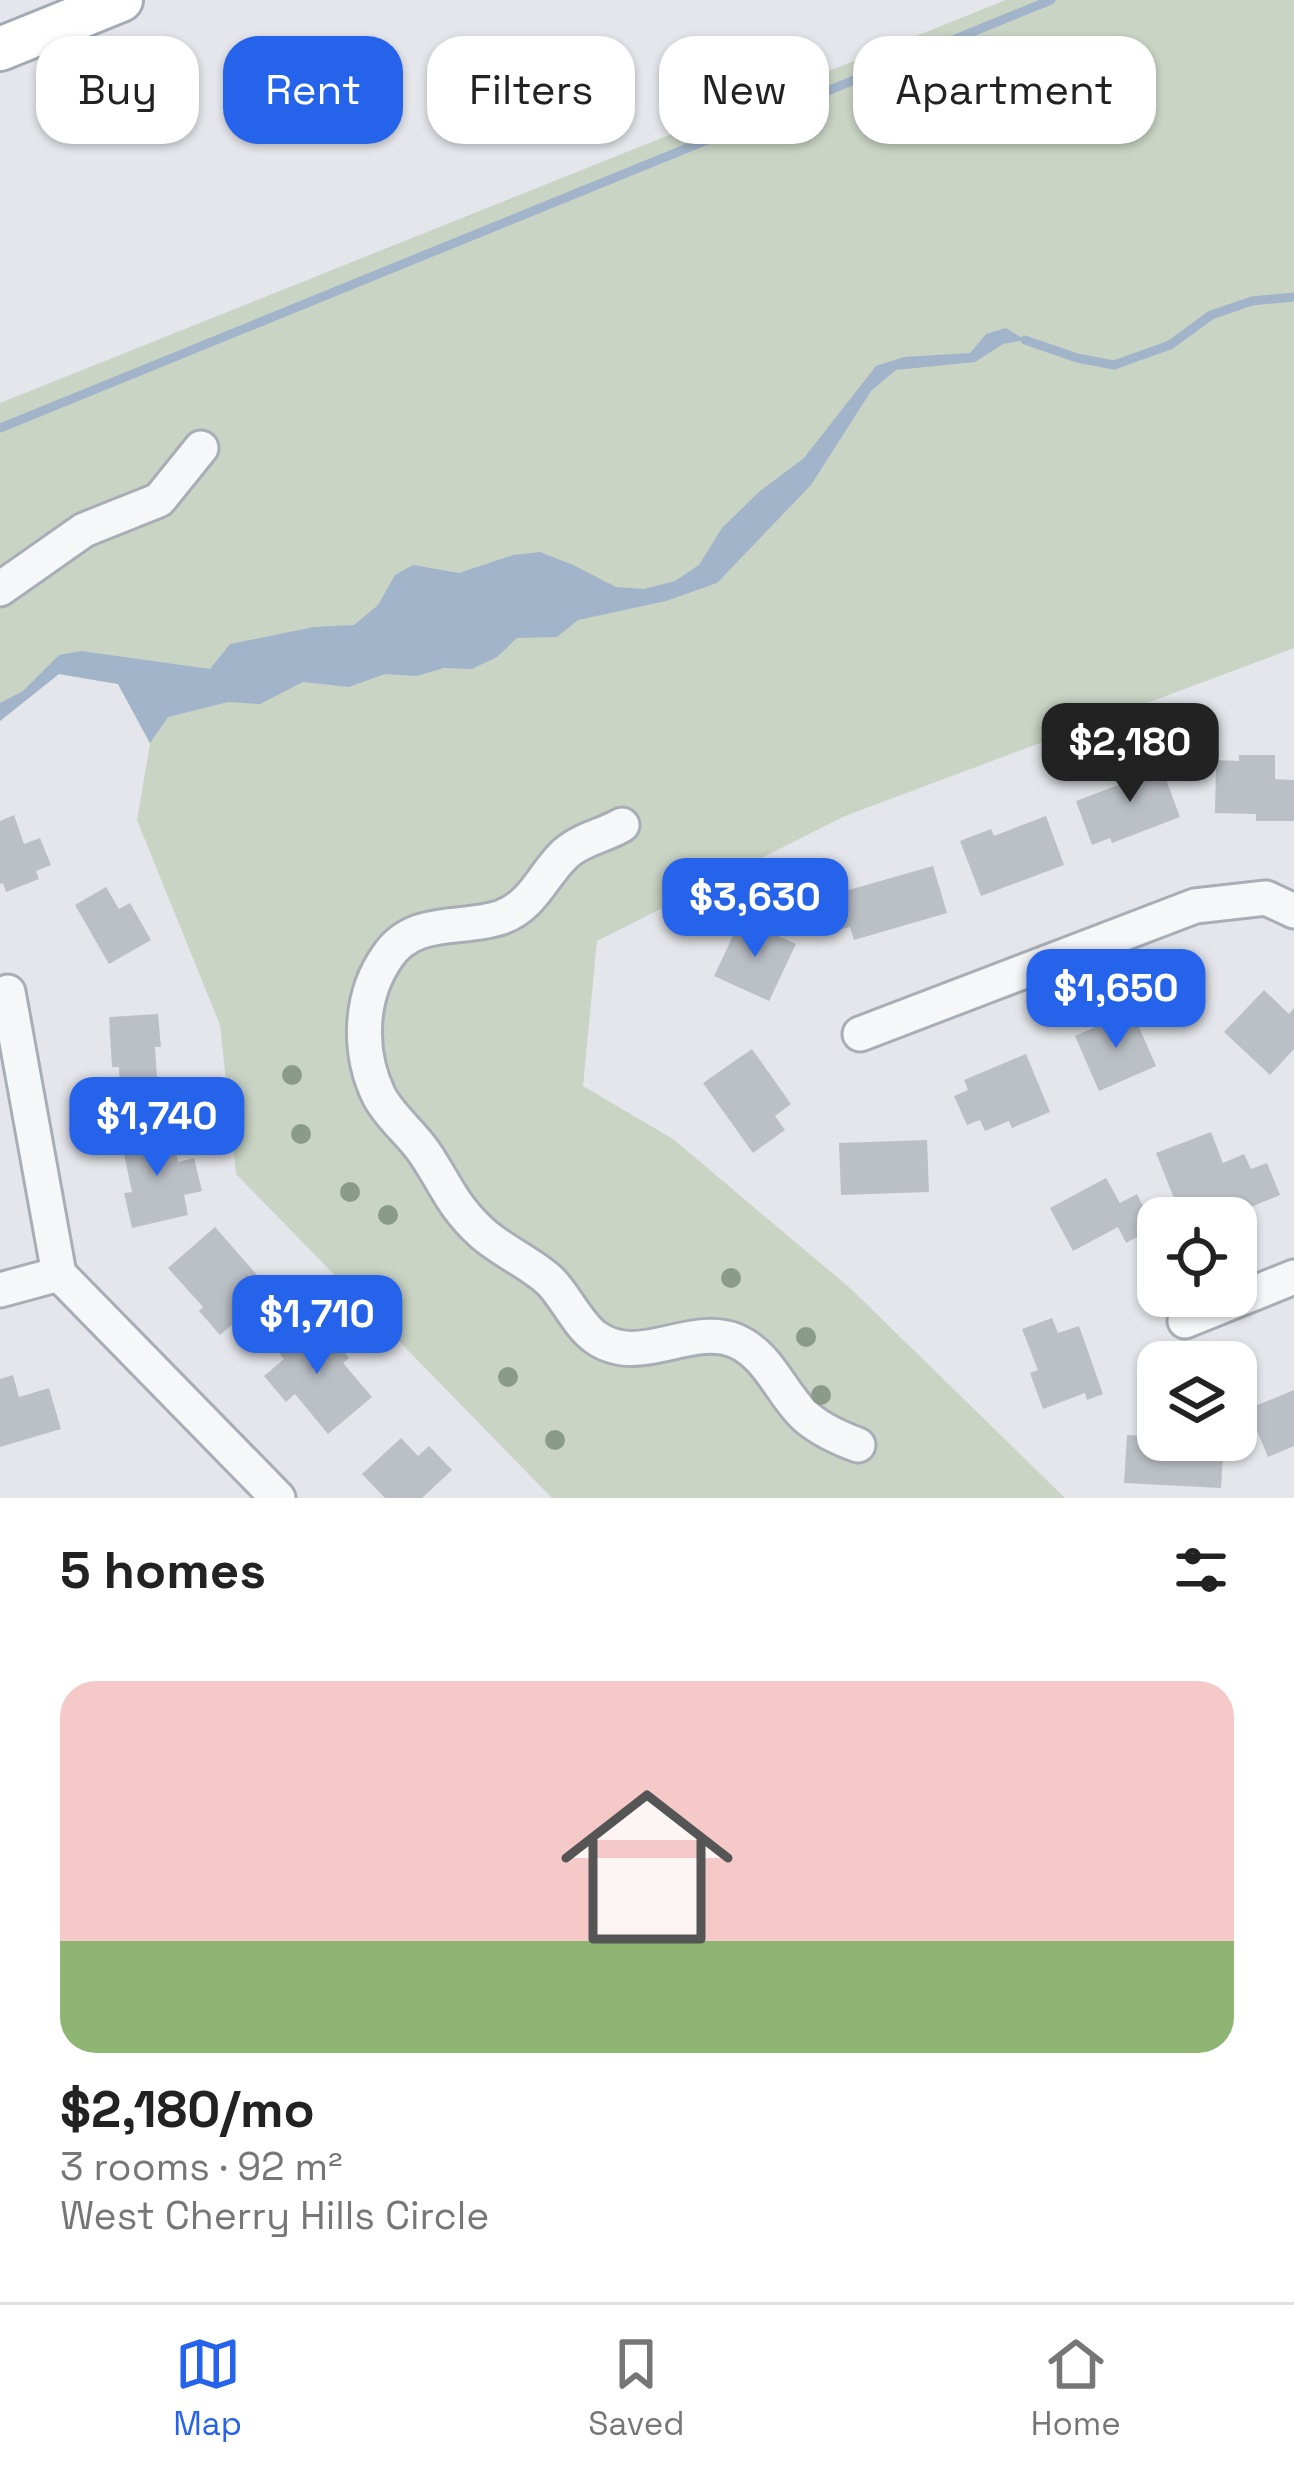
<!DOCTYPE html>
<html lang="en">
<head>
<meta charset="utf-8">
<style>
	body { margin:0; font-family:"Space Grotesk",sans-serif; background:#f6f6f6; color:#222; height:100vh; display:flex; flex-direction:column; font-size:45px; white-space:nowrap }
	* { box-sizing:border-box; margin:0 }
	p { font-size:39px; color:#767676 }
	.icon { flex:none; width:66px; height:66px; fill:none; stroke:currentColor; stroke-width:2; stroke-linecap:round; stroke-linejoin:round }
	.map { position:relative; height:1498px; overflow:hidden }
	.side { display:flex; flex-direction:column; background:#fff; flex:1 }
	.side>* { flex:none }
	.top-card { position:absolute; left:36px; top:36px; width:1224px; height:108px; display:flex; gap:24px }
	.fabs { position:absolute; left:1137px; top:1197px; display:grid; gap:24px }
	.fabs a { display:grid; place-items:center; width:120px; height:120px; border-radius:24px; background:#fff; box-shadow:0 3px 9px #0004; font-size:60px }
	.price { position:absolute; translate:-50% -102px; padding:0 27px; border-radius:24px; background:#2563eb; color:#fff; font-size:39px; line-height:78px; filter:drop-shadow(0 3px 6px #0008) }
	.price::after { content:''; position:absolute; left:50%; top:72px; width:36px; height:27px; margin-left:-18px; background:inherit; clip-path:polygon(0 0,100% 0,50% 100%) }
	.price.on { background:#222; color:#fff }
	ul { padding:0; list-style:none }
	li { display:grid; align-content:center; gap:24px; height:636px; padding:0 60px }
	li span { display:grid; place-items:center; height:372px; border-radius:36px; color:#555 }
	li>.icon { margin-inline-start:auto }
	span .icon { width:216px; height:216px; fill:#fffc; stroke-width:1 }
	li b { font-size:51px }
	h2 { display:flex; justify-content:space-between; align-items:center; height:144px; padding:0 60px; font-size:51px }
	.pill { padding:0 42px; border-radius:36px; background:#fff; box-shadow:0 3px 9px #0004; font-size:42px; line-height:108px }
	.pill.on { background:#2563eb; color:#fff }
	.tabs { display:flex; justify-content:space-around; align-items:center; height:168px; border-top:3px solid #e0e0e0; background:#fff; font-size:33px; color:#767676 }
	.tabs a { display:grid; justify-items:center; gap:6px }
	.tabs .on { color:#2563eb }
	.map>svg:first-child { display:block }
	.green { fill:#c9d4c5 }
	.water { fill:#a1b4c9 }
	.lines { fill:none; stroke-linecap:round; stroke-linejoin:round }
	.stream { stroke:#a1b4c9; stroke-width:9 }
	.building { fill:#bbc0c7 }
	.minor-casing { stroke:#a9adb5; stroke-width:39 }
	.major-casing { stroke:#a3abb6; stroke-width:48 }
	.minor { stroke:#f6f7f9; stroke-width:33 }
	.major { stroke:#fff; stroke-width:42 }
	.tree { fill:#8a9b8a }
</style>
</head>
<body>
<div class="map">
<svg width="1294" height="1498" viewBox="0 0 1294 1498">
	<rect width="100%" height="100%" fill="#e4e6eb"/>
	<polygon class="green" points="1006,0 1294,0 1294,648 845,816 597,941 583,1086 673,1139 851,1289 1065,1498 552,1498 236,1174 220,1025 137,820 150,744 118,684 58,674 0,721 0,403"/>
	<polygon class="water" points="1006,328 1025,340 1003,344 975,362 896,370 871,391 811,485 717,583 666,601 578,620 557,637 517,638 497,657 472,669 444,668 417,676 385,674 349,687 303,682 260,704 228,702 168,717 150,743 118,684 59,674 0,721 0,703 23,691 59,655 81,651 210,669 230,644 314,627 354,625 378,605 395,575 413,565 459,573 513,555 540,552 573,565 616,587 644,589 675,581 699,565 722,528 760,491 804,458 876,366 904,357 970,353 986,334"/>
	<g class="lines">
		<g class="stream">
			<polyline points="1025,340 1077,358 1114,365 1170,345 1211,315 1252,301 1294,297"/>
			<polyline points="0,428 1051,0"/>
		</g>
	</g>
	<g class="building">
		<polygon points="1239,755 1275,755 1275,779 1294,780 1294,821 1256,821 1256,814 1215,813 1216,760 1239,761"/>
		<polygon points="1158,758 1180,817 1112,843 1110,838 1092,845 1076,801 1129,781 1125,770"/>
		<polygon points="14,815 24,844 40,838 51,865 36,871 39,879 6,892 3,883 0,884 0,821"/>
		<polygon points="1046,816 1064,865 981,896 960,841 991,829 994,836"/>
		<polygon points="933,866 947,913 854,940 850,927 833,931 824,897"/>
		<polygon points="106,887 119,909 130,903 151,940 109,964 75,905"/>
		<polygon points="741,919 796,944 769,1001 714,976"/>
		<polygon points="1264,990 1289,1014 1294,1008 1294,1049 1270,1075 1224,1032"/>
		<polygon points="1132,1011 1156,1066 1099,1091 1075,1036"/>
		<polygon points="158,1014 161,1047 155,1047 158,1094 120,1096 119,1067 112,1067 109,1017"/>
		<polygon points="752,1049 791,1104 775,1116 785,1130 753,1153 703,1083"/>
		<polygon points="1026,1054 1050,1112 1012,1128 1009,1121 985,1131 980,1120 967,1125 954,1096 968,1090 964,1080"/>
		<polygon points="171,1129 178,1162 194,1158 202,1191 184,1195 188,1215 132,1228 124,1193 132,1192 121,1140"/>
		<polygon points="1211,1132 1223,1163 1244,1154 1251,1169 1267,1163 1280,1195 1234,1214 1227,1198 1181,1216 1156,1153"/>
		<polygon points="927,1140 929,1192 841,1195 839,1143"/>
		<polygon points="1106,1178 1120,1203 1137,1194 1154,1228 1126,1243 1118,1227 1073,1251 1050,1208"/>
		<polygon points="215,1227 257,1275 250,1282 264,1297 220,1335 199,1311 203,1307 168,1268"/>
		<polygon points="1052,1318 1058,1333 1079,1326 1103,1394 1087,1400 1085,1393 1043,1409 1030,1373 1038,1370 1022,1329"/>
		<polygon points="297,1321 314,1341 326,1331 349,1358 343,1363 372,1397 328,1434 295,1394 286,1402 264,1376 284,1359 271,1343"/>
		<polygon points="13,1375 19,1397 49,1388 61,1429 0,1447 0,1379"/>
		<polygon points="1294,1390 1294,1446 1268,1457 1248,1409"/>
		<polygon points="1127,1435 1158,1437 1158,1440 1224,1440 1221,1488 1124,1483"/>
		<polygon points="401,1438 418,1456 429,1446 452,1470 422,1498 385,1498 362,1474"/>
	</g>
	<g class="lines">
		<defs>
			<g id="minor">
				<polyline points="0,589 84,530 159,500 201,448"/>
				<path d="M622,825C603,836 582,839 566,853C543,874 534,905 502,917C462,931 414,916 387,957C359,997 358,1053 379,1096C390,1117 411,1133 424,1152C446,1184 452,1206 482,1233C502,1251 529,1262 549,1280C565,1295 577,1324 595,1337C639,1369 690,1322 736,1341C768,1355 780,1391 803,1414C818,1429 839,1438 858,1445"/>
				<polyline points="8,992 59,1274"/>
				<polyline points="860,1034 1195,906 1266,898 1294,911"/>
				<polyline points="59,1274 278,1498"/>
				<polyline points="0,1290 59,1274"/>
				<polyline points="1185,1321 1294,1277"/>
			</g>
			<polyline id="major" points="0,49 121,0"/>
		</defs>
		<use href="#minor" class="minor-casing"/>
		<use href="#major" class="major-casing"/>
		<use href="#minor" class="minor"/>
		<use href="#major" class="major"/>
	</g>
	<g class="tree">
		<circle cx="292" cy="1075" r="10"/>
		<circle cx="301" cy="1134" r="10"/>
		<circle cx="350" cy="1192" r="10"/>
		<circle cx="388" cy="1215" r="10"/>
		<circle cx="731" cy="1278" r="10"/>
		<circle cx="806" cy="1337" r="10"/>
		<circle cx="508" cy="1377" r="10"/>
		<circle cx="821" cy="1395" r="10"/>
		<circle cx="555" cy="1440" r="10"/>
	</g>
</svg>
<div class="fabs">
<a><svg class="icon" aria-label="locate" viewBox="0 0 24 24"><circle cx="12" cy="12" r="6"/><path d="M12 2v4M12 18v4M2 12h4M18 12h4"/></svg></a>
<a><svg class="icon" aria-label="layers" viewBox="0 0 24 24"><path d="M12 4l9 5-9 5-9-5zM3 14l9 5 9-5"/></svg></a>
</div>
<b class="price on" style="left:1130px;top:805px">$2,180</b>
<b class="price" style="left:755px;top:960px">$3,630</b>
<b class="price" style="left:1116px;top:1051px">$1,650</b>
<b class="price" style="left:157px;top:1179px">$1,740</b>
<b class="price" style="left:317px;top:1377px">$1,710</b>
<div class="top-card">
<a class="pill">Buy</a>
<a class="pill on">Rent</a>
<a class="pill">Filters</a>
<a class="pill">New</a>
<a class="pill">Apartment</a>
</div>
</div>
<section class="side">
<h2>5 homes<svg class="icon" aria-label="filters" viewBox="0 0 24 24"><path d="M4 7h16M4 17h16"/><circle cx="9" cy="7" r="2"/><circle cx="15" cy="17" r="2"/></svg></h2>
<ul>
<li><span style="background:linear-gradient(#f6c9c9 70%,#8fb573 0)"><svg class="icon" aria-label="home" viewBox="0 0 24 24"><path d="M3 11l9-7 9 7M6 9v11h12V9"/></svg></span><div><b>$2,180/mo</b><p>3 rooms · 92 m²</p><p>West Cherry Hills Circle</p></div></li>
</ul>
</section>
<nav class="tabs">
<a class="on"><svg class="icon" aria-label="map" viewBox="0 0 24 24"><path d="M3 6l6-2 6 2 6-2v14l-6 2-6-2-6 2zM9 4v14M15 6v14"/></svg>Map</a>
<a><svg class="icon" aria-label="saved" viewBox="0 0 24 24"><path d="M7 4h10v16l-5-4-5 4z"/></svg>Saved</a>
<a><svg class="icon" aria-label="home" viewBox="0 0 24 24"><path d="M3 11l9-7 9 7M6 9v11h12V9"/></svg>Home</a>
</nav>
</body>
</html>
